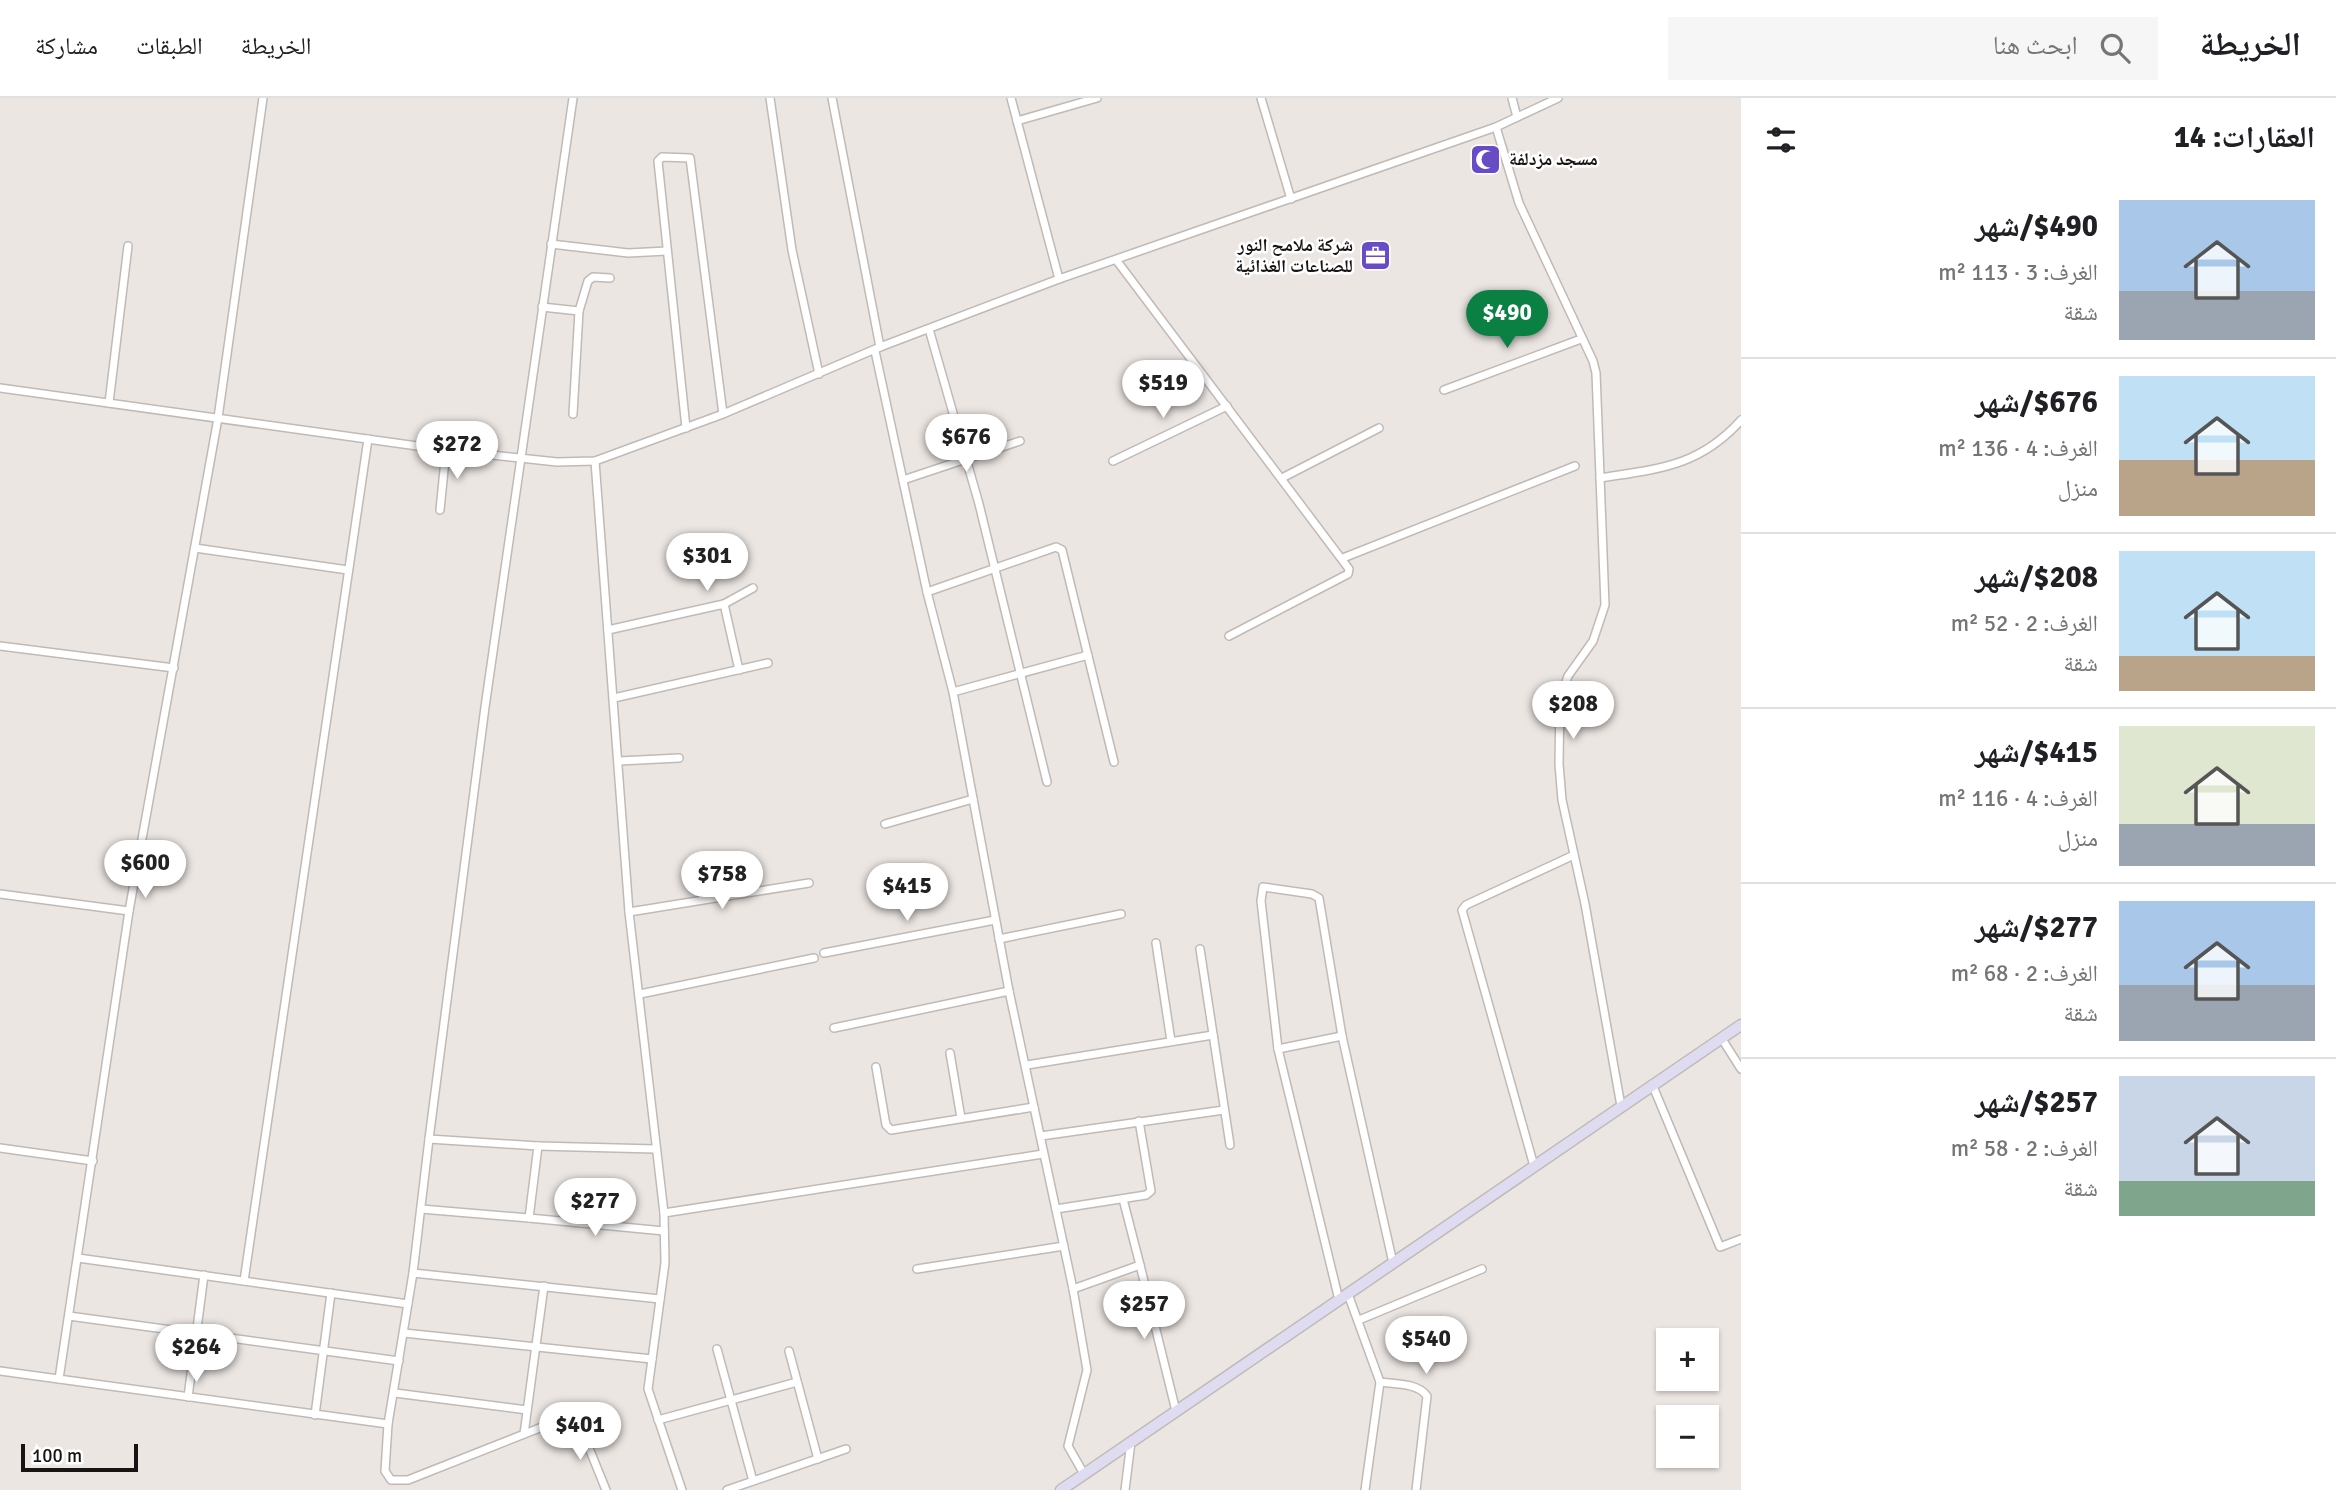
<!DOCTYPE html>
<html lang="ar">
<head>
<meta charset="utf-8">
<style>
	body { margin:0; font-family:Signika,"Noto Naskh Arabic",sans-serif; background:#f6f6f6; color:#202124; direction:rtl; height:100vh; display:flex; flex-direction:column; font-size:26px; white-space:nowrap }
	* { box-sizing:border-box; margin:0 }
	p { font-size:23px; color:#757577 }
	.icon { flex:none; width:38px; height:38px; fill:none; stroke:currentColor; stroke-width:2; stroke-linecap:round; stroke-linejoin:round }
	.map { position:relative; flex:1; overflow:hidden; direction:ltr }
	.drawer { display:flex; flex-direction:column; background:#fff; width:595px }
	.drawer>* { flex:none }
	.controls { position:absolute; left:1656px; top:1230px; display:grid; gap:14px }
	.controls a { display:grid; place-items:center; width:63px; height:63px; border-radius:0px; background:#fff; box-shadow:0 2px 5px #0004; font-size:35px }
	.scale { position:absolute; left:21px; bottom:18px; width:117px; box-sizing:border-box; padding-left:7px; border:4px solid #171413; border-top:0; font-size:19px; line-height:24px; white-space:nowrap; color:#171413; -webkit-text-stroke:5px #fff; paint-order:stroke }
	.price { position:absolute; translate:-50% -60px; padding:0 16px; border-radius:24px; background:#fff; color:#222; font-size:23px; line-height:46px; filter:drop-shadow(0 2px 4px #0008) }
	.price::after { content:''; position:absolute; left:50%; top:42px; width:21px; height:16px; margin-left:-10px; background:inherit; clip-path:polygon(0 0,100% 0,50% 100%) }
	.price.active { background:#0b8043; color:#fff }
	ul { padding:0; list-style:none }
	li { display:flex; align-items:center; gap:21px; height:175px; padding:0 21px }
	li+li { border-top:2px solid #e0e0e0 }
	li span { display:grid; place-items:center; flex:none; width:196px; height:140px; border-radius:0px; color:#555 }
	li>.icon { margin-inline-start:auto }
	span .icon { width:84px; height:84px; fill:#fffc; stroke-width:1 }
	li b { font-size:30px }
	h2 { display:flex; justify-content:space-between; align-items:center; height:84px; padding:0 21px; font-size:30px }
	header { display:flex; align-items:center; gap:42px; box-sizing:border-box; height:98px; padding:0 35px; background:#fff; border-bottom:2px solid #e0e0e0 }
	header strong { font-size:33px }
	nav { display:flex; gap:38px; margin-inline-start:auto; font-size:24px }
	.search { width:490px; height:63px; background:#f6f6f6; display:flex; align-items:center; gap:18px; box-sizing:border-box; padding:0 24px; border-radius:0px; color:#757577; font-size:26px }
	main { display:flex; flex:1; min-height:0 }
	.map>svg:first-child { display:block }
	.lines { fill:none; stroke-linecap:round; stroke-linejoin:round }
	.street-casing { stroke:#c0bab7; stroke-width:10 }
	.secondary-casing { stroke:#c0bab7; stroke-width:13 }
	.street { stroke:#fff; stroke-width:7 }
	.secondary { stroke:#dfdcf2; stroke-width:10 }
	.labels { text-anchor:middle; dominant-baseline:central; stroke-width:5; stroke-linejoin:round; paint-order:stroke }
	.poi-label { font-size:18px; font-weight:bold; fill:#171413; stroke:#fff; text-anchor:start }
</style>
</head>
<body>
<header>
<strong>الخريطة</strong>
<div class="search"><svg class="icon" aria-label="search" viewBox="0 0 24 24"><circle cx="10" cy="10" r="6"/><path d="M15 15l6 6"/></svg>ابحث هنا</div>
<nav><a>الخريطة</a><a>الطبقات</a><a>مشاركة</a></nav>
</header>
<main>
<section class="drawer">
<h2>العقارات: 14<svg class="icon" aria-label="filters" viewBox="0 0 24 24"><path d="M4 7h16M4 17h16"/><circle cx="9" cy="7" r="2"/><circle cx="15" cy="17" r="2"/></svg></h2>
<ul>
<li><span style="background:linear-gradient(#a9c7e8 65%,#9aa5b1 0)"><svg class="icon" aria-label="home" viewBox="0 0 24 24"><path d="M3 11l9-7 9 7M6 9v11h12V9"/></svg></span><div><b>$490/شهر</b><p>الغرف: 3 · 113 m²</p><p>شقة</p></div></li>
<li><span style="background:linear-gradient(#bfe0f5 60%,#b9a48a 0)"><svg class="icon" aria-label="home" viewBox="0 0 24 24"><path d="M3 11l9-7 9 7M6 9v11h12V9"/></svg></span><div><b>$676/شهر</b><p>الغرف: 4 · 136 m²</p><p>منزل</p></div></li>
<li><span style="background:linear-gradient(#bfe0f5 75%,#b9a48a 0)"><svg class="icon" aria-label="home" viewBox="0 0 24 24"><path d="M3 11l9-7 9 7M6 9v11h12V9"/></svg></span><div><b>$208/شهر</b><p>الغرف: 2 · 52 m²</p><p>شقة</p></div></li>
<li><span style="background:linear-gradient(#dfe7d0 70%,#9aa5b1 0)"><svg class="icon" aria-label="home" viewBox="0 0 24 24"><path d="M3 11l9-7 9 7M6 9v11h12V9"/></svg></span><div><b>$415/شهر</b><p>الغرف: 4 · 116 m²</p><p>منزل</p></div></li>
<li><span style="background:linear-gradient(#a9c7e8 60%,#9aa5b1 0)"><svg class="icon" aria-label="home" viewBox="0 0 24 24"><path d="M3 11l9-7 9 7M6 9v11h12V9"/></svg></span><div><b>$277/شهر</b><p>الغرف: 2 · 68 m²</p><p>شقة</p></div></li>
<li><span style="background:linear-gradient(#c9d6e8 75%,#7fa58c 0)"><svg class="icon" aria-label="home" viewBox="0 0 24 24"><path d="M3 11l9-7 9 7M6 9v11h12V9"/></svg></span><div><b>$257/شهر</b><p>الغرف: 2 · 58 m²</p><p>شقة</p></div></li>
</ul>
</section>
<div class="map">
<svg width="1741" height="1392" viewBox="0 0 1741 1392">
	<rect width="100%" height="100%" fill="#ece6e2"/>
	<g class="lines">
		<defs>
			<g id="street">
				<polyline points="770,0 792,152 819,276"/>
				<polyline points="832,0 880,249"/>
				<polyline points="1011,0 1059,181"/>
				<polyline points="1261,0 1291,101"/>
				<polyline points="1512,0 1517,19"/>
				<polyline points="1017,23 1097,0"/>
				<polyline points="1496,29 1519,105 1593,263 1596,275 1605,507 1593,543 1568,578 1560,601 1559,666 1562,702 1585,806 1621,1008"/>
				<polyline points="551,146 628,155 667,153"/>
				<polyline points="1117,163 1349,471 1348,476 1229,538"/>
				<polyline points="542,209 579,213 573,316"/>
				<polyline points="579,213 588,183 593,179 610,180"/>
				<polyline points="929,231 979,406 1047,684"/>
				<polyline points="875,253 927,494 953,594 1009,893 1073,1191 1087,1272 1068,1348 1084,1376"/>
				<polyline points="0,290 446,352 557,364 595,363 723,316 880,249 1059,181 1496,29 1558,0"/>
				<polyline points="1444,292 1581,241"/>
				<polyline points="109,305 128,148"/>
				<polyline points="686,330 658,63 662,59 690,60 723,316"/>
				<polyline points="595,363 629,814 664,1115 665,1165 648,1291 682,1392"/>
				<polyline points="1113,363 1227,308"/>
				<polyline points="1282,380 1379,330"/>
				<path d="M1600,380C1657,371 1699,369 1741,322"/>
				<polyline points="903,382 1020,343"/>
				<polyline points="440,412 446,352"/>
				<polyline points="195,450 348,472"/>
				<polyline points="1343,460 1575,368"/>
				<polyline points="927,494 1056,449 1062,452 1114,664"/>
				<polyline points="724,506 753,490"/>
				<polyline points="608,532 724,506 739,572"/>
				<polyline points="0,548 174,570"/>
				<polyline points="953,594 1088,557"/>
				<polyline points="614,600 768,565"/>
				<polyline points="619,663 679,660"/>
				<polyline points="885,726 973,701"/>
				<polyline points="0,796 129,813"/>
				<polyline points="629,814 809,785"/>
				<polyline points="999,841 1121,816"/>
				<polyline points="1156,845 1171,943"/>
				<polyline points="1200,851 1230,1047"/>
				<polyline points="824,855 995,822"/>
				<polyline points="640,896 814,860"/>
				<polyline points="834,930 1009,893"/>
				<polyline points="1722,941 1741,971"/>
				<polyline points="1278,951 1342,938"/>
				<polyline points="950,955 961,1020"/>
				<polyline points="1027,967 1213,937"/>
				<polyline points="876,969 886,1027 891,1032 1034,1009"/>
				<polyline points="1652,986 1720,1149 1741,1141"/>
				<polyline points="1041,1038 1224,1012"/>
				<polyline points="429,1041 413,1175 388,1326 385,1373 391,1382 408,1382 570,1318 576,1318 606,1392"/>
				<polyline points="538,1048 655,1051"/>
				<polyline points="0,1050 93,1063"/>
				<polyline points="1534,1068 1462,812 1466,807 1574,757"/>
				<polyline points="421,1111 529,1120 538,1048 429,1041 485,609 573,0"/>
				<polyline points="1056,1111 1146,1097 1151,1093 1139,1023"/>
				<polyline points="664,1115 1043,1056"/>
				<polyline points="529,1120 664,1133"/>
				<polyline points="78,1160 408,1206"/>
				<polyline points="1140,1167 1176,1313"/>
				<polyline points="917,1171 1064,1148"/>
				<polyline points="413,1175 660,1201"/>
				<polyline points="244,1183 368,341"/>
				<polyline points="1073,1191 1140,1167 1123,1101"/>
				<path d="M1348,1196L1380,1284C1395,1286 1418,1285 1427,1298L1416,1392"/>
				<polyline points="1339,1202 1278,951 1261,803 1263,789 1312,796 1319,800 1342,938 1393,1165"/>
				<polyline points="69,1218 399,1263"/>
				<polyline points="1359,1222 1482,1171"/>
				<polyline points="404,1235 652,1261"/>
				<polyline points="717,1251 753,1383"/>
				<polyline points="789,1253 818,1361"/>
				<polyline points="0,1273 388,1326"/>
				<polyline points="59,1281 129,813 218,320 263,0"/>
				<polyline points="395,1295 527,1312"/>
				<polyline points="188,1299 204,1177"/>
				<polyline points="315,1317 331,1195"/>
				<polyline points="658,1322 797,1284"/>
				<polyline points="524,1336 544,1188"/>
				<polyline points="727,1392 846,1351"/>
				<polyline points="1125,1392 1131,1344"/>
				<polyline points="1365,1392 1380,1284"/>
			</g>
			<polyline id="secondary" points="1061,1392 1741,927"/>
		</defs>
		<use href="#street" class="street-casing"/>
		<use href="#secondary" class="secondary-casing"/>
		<use href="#street" class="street"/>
		<use href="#secondary" class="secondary"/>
	</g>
	<defs>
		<symbol id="mosque-square" viewBox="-11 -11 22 22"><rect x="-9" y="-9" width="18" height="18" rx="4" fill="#674cc5" stroke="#fff"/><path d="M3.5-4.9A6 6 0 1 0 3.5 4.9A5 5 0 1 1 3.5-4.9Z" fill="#fff"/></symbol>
		<symbol id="office-square" viewBox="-11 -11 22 22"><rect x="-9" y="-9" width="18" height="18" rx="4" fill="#674cc5" stroke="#fff"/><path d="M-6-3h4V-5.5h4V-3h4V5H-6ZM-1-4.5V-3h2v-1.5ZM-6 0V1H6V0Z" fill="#fff"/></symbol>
	</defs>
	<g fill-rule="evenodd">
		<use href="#mosque-square" x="1468" y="44" width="35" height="35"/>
		<use href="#office-square" x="1358" y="140" width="35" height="35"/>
	</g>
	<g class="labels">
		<g class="poi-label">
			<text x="1509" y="61">مسجد مزدلفة</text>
			<text x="1353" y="147" text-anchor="end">شركة ملامح النور<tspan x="1353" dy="21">للصناعات الغذائية</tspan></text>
		</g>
	</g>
</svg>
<div class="controls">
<a>+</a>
<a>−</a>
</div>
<div class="scale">100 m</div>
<b class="price active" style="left:1507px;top:252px">$490</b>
<b class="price" style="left:1163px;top:322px">$519</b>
<b class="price" style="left:966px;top:376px">$676</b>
<b class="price" style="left:457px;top:383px">$272</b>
<b class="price" style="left:707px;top:495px">$301</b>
<b class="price" style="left:1573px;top:643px">$208</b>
<b class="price" style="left:145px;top:802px">$600</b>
<b class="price" style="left:722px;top:813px">$758</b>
<b class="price" style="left:907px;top:825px">$415</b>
<b class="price" style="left:595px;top:1140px">$277</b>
<b class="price" style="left:1144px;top:1243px">$257</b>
<b class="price" style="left:1426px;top:1278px">$540</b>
<b class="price" style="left:196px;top:1286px">$264</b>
<b class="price" style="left:580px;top:1364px">$401</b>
</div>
</main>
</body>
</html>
